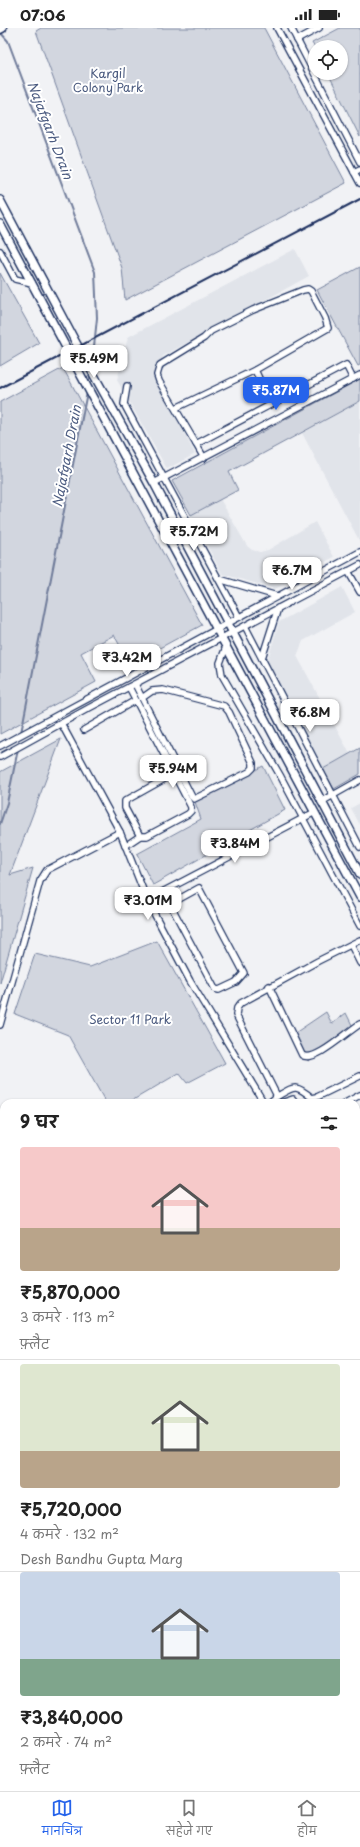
<!DOCTYPE html>
<html lang="hi">
<head>
<meta charset="utf-8">
<style>
	body { margin:0; font-family:"Playpen Sans","Playpen Sans Deva",sans-serif; background:#f2f2f2; color:#222; height:100vh; display:flex; flex-direction:column; font-size:15px; white-space:nowrap }
	* { box-sizing:border-box; margin:0 }
	p { font-size:13px; color:#767676 }
	.icon { flex:none; width:22px; height:22px; fill:none; stroke:currentColor; stroke-width:2; stroke-linecap:round; stroke-linejoin:round }
	.map { position:relative; flex:1; overflow:hidden }
	.drawer { position:absolute; left:0px; top:1071px; width:360px; height:692px; display:flex; flex-direction:column; background:#fff; border-radius:12px 12px 0 0; box-shadow:0 1px 3px #0004 }
	.drawer>* { flex:none }
	.controls { position:absolute; left:308px; top:12px; display:grid; gap:8px }
	.controls a { display:grid; place-items:center; width:40px; height:40px; border-radius:50%; background:#fff; box-shadow:0 1px 3px #0004; font-size:20px }
	.price { position:absolute; translate:-50% -34px; padding:0 9px; border-radius:8px; background:#fff; color:#222; font-size:13px; line-height:26px; filter:drop-shadow(0 1px 2px #0008) }
	.price::after { content:''; position:absolute; left:50%; top:24px; width:12px; height:9px; margin-left:-6px; background:inherit; clip-path:polygon(0 0,100% 0,50% 100%) }
	.price.selected { background:#2563eb; color:#fff }
	ul { padding:0; list-style:none }
	li { display:grid; align-content:center; gap:8px; height:212px; padding:0 20px }
	li+li { border-top:1px solid #e0e0e0 }
	li span { display:grid; place-items:center; height:124px; border-radius:4px; color:#555 }
	li>.icon { margin-inline-start:auto }
	span .icon { width:72px; height:72px; fill:#fffc; stroke-width:1 }
	li b { font-size:17px }
	h2 { display:flex; justify-content:space-between; align-items:center; height:48px; padding:0 20px; font-size:17px }
	.status { display:flex; justify-content:space-between; align-items:center; height:28px; padding:0 20px; background:#fff; direction:ltr }
	.status svg { height:11px; fill:currentColor }
	.menu { display:flex; justify-content:space-around; align-items:center; height:56px; border-top:1px solid #e0e0e0; background:#fff; font-size:11px; color:#767676 }
	.menu a { display:grid; justify-items:center; gap:2px }
	.menu .selected { color:#2563eb }
	.map>svg:first-child { display:block }
	.built { fill:#e1e4ea }
	.green { fill:#d2d6df; stroke:#76829e }
	.lines { fill:none; stroke-linecap:round; stroke-linejoin:round }
	.stream { stroke:#707c9a; stroke-width:2 }
	.minor-casing { stroke:#1b2f5e; stroke-width:8 }
	.tertiary-casing { stroke:#1b2f5e; stroke-width:10 }
	.secondary-casing { stroke:#1b2f5e; stroke-width:11 }
	.minor { stroke:#fff; stroke-width:5.5 }
	.tertiary { stroke:#fff; stroke-width:7 }
	.secondary { stroke:#fff; stroke-width:8 }
	.rail { stroke:#1b2f5e; stroke-width:2 }
	.labels { text-anchor:middle; dominant-baseline:central; stroke-width:4; stroke-linejoin:round; paint-order:stroke }
	.park-label { font-size:12px; fill:#49597e; stroke:#fff }
	.water-label { font-size:13px; font-style:italic; fill:#4c5c81; stroke:#fff }
</style>
</head>
<body>
<div class="status"><b>07:06</b><svg viewBox="0 0 49 12"><path d="M0 12V9h3v3zM5 12V6h3v6zM10 12V3h3v9zM15 12V0h3v12zM26 1h20v11H26zM47 4h2v5h-2z"/></svg></div>
<div class="map">
<svg width="360" height="1763" viewBox="0 0 360 1763">
	<rect width="100%" height="100%" fill="#f1f2f5"/>
	<filter id="ink" filterUnits="userSpaceOnUse"><feTurbulence type="fractalNoise" baseFrequency=".025" numOctaves="2"/><feDisplacementMap in="SourceGraphic" scale="8" xChannelSelector="R" yChannelSelector="G"/><feConvolveMatrix kernelMatrix="1 2 1 2 8 2 1 2 1" color-interpolation-filters="sRGB"/></filter>
	<g filter="url(#ink)">
		<g class="built">
			<polygon points="295,221 309,248 163,328 155,349 195,426 167,441 117,352 128,309"/>
			<polygon points="360,373 360,514 302,405"/>
			<polygon points="220,471 247,518 252,522 260,524 268,522 315,494 334,529 275,561 222,546 191,487"/>
			<polygon points="342,559 355,584 303,613 297,628 350,726 323,741 267,634 279,594"/>
			<polygon points="360,775 360,797 351,780"/>
			<polygon points="360,1275 360,1317 356,1320 356,1278"/>
			<polygon points="356,1454 360,1462 360,1542 356,1544"/>
		</g>
		<g class="green">
			<polygon points="41,0 264,0 346,155 125,272 122,240 36,3"/>
			<polygon points="340,0 360,0 360,109 328,45 341,45 341,19 315,20 312,15"/>
			<polygon points="360,239 360,337 358,338 317,262"/>
			<polygon points="0,245 39,315 0,338"/>
			<polygon points="63,340 202,597 130,636 114,607 81,625 96,654 0,706 0,374"/>
			<polygon points="360,351 360,373 229,444 238,462 191,487 172,453"/>
			<polygon points="61,711 10,847 33,840 0,955 0,744"/>
			<polygon points="360,720 360,746 334,761 323,741"/>
			<polygon points="263,738 285,782 153,857 137,826 201,791 195,774"/>
			<polygon points="157,913 225,1035 187,1055 179,1045 128,1075 106,1075 68,1007 15,986 35,926 90,939"/>
			<polygon points="326,984 332,996 346,985 354,1001 335,1012 336,1017 308,1033 295,1005"/>
			<polygon points="0,1274 4,1283 4,1420 0,1422"/>
			<polygon points="4,1471 4,1759 166,1759 167,1763 0,1763 0,1473"/>
			<polygon points="360,1545 360,1738 356,1740 356,1547"/>
			<polygon points="207,1759 319,1759 311,1763 208,1763"/>
		</g>
		<g class="lines">
			<g class="stream">
				<polyline points="0,4 8,13 95,244 97,290 92,338"/>
				<polyline points="89,356 90,346"/>
				<polyline points="21,705 87,364"/>
				<polyline points="0,796 7,775 18,721"/>
				<polyline points="0,1356 4,1365"/>
				<polyline points="184,1759 185,1763"/>
			</g>
			<defs>
				<g id="minor">
					<polyline points="277,0 360,155"/>
					<polyline points="291,0 360,134"/>
					<polyline points="297,12 319,0"/>
					<polyline points="354,144 360,141"/>
					<polyline points="0,223 15,251 32,255"/>
					<polyline points="255,342 271,376"/>
					<polyline points="127,358 124,376 239,589"/>
					<polyline points="176,380 255,342 328,300 325,290 311,263 308,261 303,262 253,282 211,303 204,310 160,337 157,347 159,353 196,416"/>
					<polyline points="204,430 196,416 346,337 353,351"/>
					<polyline points="154,455 360,347"/>
					<polyline points="348,543 360,564"/>
					<polyline points="219,551 277,568"/>
					<polyline points="245,598 360,819"/>
					<polyline points="226,619 220,635 222,647 281,749 360,898"/>
					<polyline points="262,630 278,580"/>
					<polyline points="135,656 142,670 192,769 194,771 249,744 253,740 253,735 229,684 224,678 163,662 152,663 142,670"/>
					<polyline points="129,659 191,779 191,783 188,786 147,808 140,808 125,780 125,773 175,745"/>
					<polyline points="61,695 120,804 147,872 190,953 264,1075"/>
					<polyline points="84,702 136,672"/>
					<polyline points="0,718 360,524"/>
					<polyline points="0,729 89,680 360,537"/>
					<polyline points="321,774 360,752"/>
					<polyline points="125,818 140,808"/>
					<polygon points="199,860 244,945 236,954 219,962 215,961 170,876"/>
					<polyline points="165,863 170,876"/>
					<polyline points="147,872 315,784"/>
					<polyline points="351,917 360,935"/>
					<path d="M269,958L302,1027C314,1036 348,1003 360,996"/>
					<polyline points="0,997 40,853 47,842 120,804"/>
					<path d="M276,1069C294,1059 295,1055 312,1070L317,1069L360,1048"/>
					<polyline points="269,1075 276,1069 276,1066 236,987 237,980 241,975 318,933 360,912"/>
					<polyline points="281,1075 293,1071 295,1075"/>
					<polyline points="345,1075 360,1067"/>
					<polyline points="356,1167 360,1175"/>
					<polyline points="356,1187 360,1194"/>
					<polyline points="0,1216 4,1213"/>
					<polyline points="356,1220 360,1218"/>
					<polyline points="356,1234 360,1232"/>
					<polyline points="0,1258 4,1267"/>
					<polyline points="356,1275 360,1273"/>
					<polyline points="356,1289 360,1286"/>
					<polyline points="360,1320 360,1325"/>
					<polyline points="356,1387 359,1394"/>
					<polyline points="356,1410 360,1408"/>
					<polyline points="356,1757 360,1756"/>
					<polyline points="343,1763 351,1759"/>
				</g>
				<g id="tertiary">
					<polyline points="0,172 75,313 154,455 360,846"/>
					<polyline points="0,196 360,869"/>
				</g>
				<g id="secondary">
					<polyline points="0,1 2,0"/>
					<polyline points="356,1249 360,1247"/>
					<polyline points="356,1261 360,1259"/>
					<polyline points="0,1437 4,1435"/>
					<polyline points="0,1452 4,1450"/>
				</g>
			</defs>
			<use href="#minor" class="minor-casing"/>
			<use href="#tertiary" class="tertiary-casing"/>
			<use href="#secondary" class="secondary-casing"/>
			<use href="#minor" class="minor"/>
			<use href="#tertiary" class="tertiary"/>
			<use href="#secondary" class="secondary"/>
			<polyline class="rail" points="0,360 360,171"/>
		</g>
	</g>
	<g class="labels">
		<g class="park-label">
			<text x="108" y="45">Kargil<tspan x="108" dy="14">Colony Park</tspan></text>
			<text x="130" y="991">Sector 11 Park</text>
		</g>
		<g class="water-label">
			<text transform="translate(51 102) rotate(69)">Najafgarh Drain</text>
			<text transform="translate(66 428) rotate(-79)">Najafgarh Drain</text>
		</g>
	</g>
</svg>
<div class="controls">
<a><svg class="icon" aria-label="locate" viewBox="0 0 24 24"><circle cx="12" cy="12" r="6"/><path d="M12 2v4M12 18v4M2 12h4M18 12h4"/></svg></a>
</div>
<b class="price" style="left:94px;top:351px">₹5.49M</b>
<b class="price selected" style="left:276px;top:383px">₹5.87M</b>
<b class="price" style="left:194px;top:524px">₹5.72M</b>
<b class="price" style="left:292px;top:563px">₹6.7M</b>
<b class="price" style="left:127px;top:650px">₹3.42M</b>
<b class="price" style="left:310px;top:705px">₹6.8M</b>
<b class="price" style="left:173px;top:761px">₹5.94M</b>
<b class="price" style="left:235px;top:836px">₹3.84M</b>
<b class="price" style="left:148px;top:893px">₹3.01M</b>
<section class="drawer">
<h2>9 घर<svg class="icon" aria-label="filters" viewBox="0 0 24 24"><path d="M4 7h16M4 17h16"/><circle cx="9" cy="7" r="2"/><circle cx="15" cy="17" r="2"/></svg></h2>
<ul>
<li><span style="background:linear-gradient(#f6c9c9 65%,#b9a48a 0)"><svg class="icon" aria-label="home" viewBox="0 0 24 24"><path d="M3 11l9-7 9 7M6 9v11h12V9"/></svg></span><div><b>₹5,870,000</b><p>3 कमरे · 113 m²</p><p>फ़्लैट</p></div></li>
<li><span style="background:linear-gradient(#dfe7d0 70%,#b9a48a 0)"><svg class="icon" aria-label="home" viewBox="0 0 24 24"><path d="M3 11l9-7 9 7M6 9v11h12V9"/></svg></span><div><b>₹5,720,000</b><p>4 कमरे · 132 m²</p><p>Desh Bandhu Gupta Marg</p></div></li>
<li><span style="background:linear-gradient(#c9d6e8 70%,#7fa58c 0)"><svg class="icon" aria-label="home" viewBox="0 0 24 24"><path d="M3 11l9-7 9 7M6 9v11h12V9"/></svg></span><div><b>₹3,840,000</b><p>2 कमरे · 74 m²</p><p>फ़्लैट</p></div></li>
</ul>
</section>
</div>
<nav class="menu">
<a class="selected"><svg class="icon" aria-label="map" viewBox="0 0 24 24"><path d="M3 6l6-2 6 2 6-2v14l-6 2-6-2-6 2zM9 4v14M15 6v14"/></svg>मानचित्र</a>
<a><svg class="icon" aria-label="saved" viewBox="0 0 24 24"><path d="M7 4h10v16l-5-4-5 4z"/></svg>सहेजे गए</a>
<a><svg class="icon" aria-label="home" viewBox="0 0 24 24"><path d="M3 11l9-7 9 7M6 9v11h12V9"/></svg>होम</a>
</nav>
</body>
</html>
